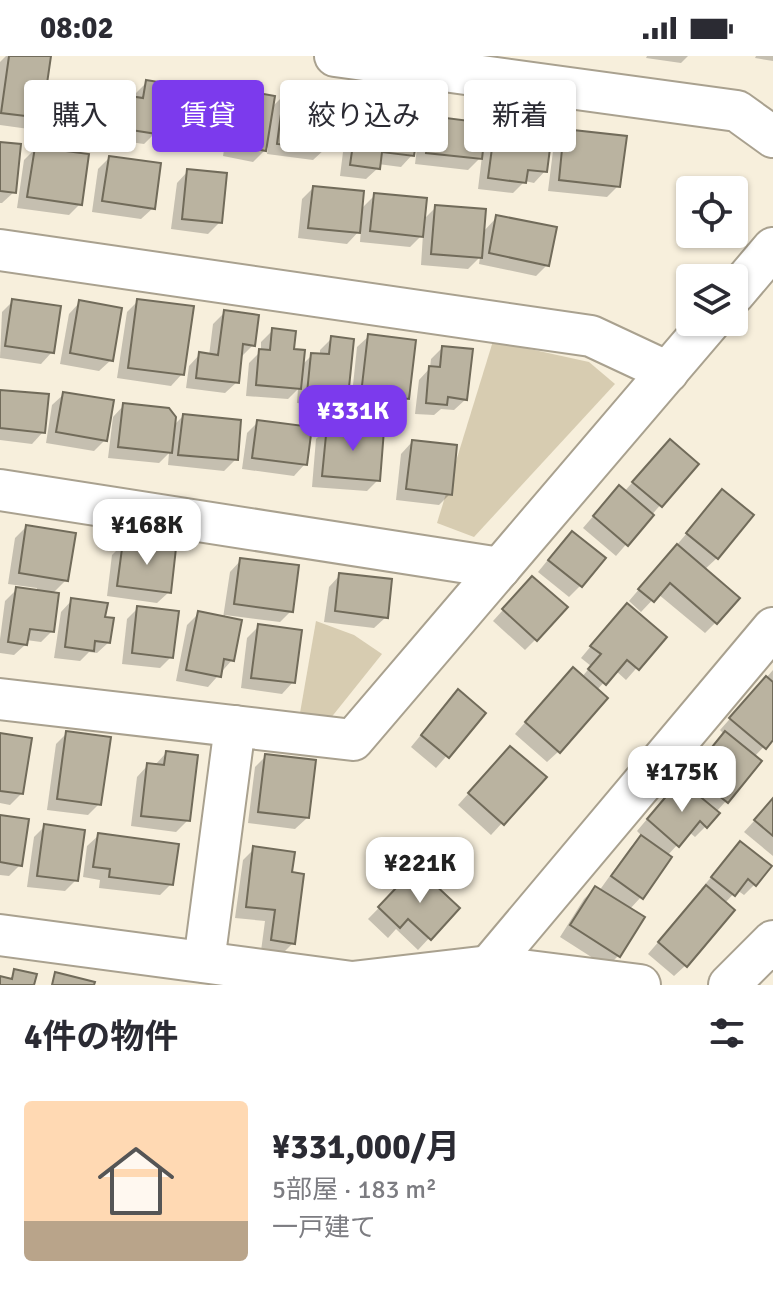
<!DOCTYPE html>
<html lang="ja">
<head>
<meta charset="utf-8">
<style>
	body { margin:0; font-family:Signika,"Noto Sans JP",sans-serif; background:#f2f2f3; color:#2b2b33; height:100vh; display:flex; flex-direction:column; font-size:30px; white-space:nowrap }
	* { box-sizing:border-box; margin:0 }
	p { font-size:26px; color:#7c7c81 }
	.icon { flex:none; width:44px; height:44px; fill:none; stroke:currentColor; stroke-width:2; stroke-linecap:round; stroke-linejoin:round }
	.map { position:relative; height:929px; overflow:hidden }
	.sheet { display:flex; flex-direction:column; background:#fff; flex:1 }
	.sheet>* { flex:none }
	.banner { position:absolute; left:24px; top:24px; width:726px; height:72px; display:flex; gap:16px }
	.tools { position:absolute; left:676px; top:120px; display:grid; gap:16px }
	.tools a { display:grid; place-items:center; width:72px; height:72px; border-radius:8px; background:#fff; box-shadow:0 2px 6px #0004; font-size:40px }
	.price { position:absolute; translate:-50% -68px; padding:0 18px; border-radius:16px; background:#fff; color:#222; font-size:26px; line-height:52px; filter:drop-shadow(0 2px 4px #0008) }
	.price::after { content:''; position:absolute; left:50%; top:48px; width:24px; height:18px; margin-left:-12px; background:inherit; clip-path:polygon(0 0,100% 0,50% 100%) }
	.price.active { background:#7c3aed; color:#fff }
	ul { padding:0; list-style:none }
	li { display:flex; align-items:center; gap:24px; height:200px; padding:0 24px }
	li span { display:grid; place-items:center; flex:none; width:224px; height:160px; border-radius:8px; color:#555 }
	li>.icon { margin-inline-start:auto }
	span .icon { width:96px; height:96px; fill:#fffc; stroke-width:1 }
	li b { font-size:34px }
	h2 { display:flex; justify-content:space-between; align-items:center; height:96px; padding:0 24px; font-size:34px }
	.tag { padding:0 28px; border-radius:8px; background:#fff; box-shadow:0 2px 6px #0004; font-size:28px; line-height:72px }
	.tag.active { background:#7c3aed; color:#fff }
	.status { display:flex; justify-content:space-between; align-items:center; height:56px; padding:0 40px; background:#fff; direction:ltr }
	.status svg { height:22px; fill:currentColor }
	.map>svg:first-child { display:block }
	.green { fill:#d7ccb1 }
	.shadow { fill:#0003 }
	.building { fill:#bab3a0; stroke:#716b5a; stroke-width:2 }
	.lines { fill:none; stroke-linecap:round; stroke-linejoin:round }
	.minor-casing { stroke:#a9a18f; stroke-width:44 }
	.minor { stroke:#fff; stroke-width:40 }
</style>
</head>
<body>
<div class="status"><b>08:02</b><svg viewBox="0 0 49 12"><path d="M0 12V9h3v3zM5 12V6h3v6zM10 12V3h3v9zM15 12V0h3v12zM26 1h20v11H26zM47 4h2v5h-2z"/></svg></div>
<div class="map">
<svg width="773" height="929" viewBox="0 0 773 929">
	<rect width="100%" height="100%" fill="#f7efdc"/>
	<g class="green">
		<polygon points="493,285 589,306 615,328 474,481 437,467"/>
		<polygon points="316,565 354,579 382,598 330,663 300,657"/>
	</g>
	<g class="shadow">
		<polygon points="6,0 49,0 40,62 29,73 0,69 0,6"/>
		<polygon points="647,0 688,0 681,7 646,2"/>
		<polygon points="756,0 773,0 773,5 755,2"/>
		<polygon points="147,26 155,77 144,88 108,83 112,52 123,41 135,43 136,37"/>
		<polygon points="243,36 271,52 285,38 325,93 313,104 267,98 268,91 253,106 223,100 232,48"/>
		<polygon points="195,44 213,87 207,92 168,86 173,63 178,58 188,59 190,50"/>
		<polygon points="373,57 415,78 431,62 482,79 497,64 545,115 534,127 525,125 513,137 478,133 482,100 468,114 415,108 418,84 415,84 412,99 401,111 378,108 378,112 366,123 340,120 345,80 356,69 362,68"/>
		<polygon points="565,76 618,130 607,141 548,135 554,87"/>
		<polygon points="0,88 14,136 2,147 0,147"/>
		<polygon points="35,93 80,148 69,159 17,152 24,104"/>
		<polygon points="109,102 153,152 141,163 92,156 98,113"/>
		<polygon points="188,115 220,166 208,178 171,173 177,127"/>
		<polygon points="313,132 360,154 375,139 423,164 436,151 482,177 497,161 547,209 536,220 479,208 480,201 468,213 421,209 423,178 410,191 360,186 361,173 347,188 298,182 302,143"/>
		<polygon points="13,245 52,296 41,308 0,302 2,256"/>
		<polygon points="138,245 182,318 171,330 117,322 127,256"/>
		<polygon points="80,246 111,304 99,315 60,308 69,258"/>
		<polygon points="225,256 253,289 242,300 237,326 225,337 186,332 189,310 200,298 209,300 213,268"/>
		<polygon points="273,274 302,309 312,299 320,299 320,294 332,282 346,340 335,351 297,347 298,333 288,343 246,340 249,307 261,295 261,286"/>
		<polygon points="369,280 407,342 396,353 351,348 357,291"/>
		<polygon points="442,292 466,343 454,354 441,353 434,359 415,358 419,324 430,312 431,303"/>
		<polygon points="0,336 43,376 32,388 0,384"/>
		<polygon points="64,338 105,384 94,395 46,387 52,349"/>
		<polygon points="124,349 173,370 183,360 236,403 224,415 168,409 169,397 159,407 108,402 113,361"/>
		<polygon points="258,366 305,408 294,420 242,413 247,377"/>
		<polygon points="328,371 378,424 367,435 312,431 316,383"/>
		<polygon points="412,386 450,438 439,449 396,444 401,398"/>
		<polygon points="659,396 696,408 616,500 583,472 608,443 624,436"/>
		<polygon points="722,436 717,502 704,514 716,566 705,577 658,538 641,556 629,545"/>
		<polygon points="26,471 66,524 52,538 52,575 41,586 26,584 26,588 14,599 0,597 0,583 5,545 16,534 37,536 37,532 8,528 15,482"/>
		<polygon points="124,487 169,536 157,547 107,540 112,499"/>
		<polygon points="561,488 580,530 569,541 538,516"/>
		<polygon points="241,504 291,555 280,566 225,559 232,604 208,631 176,625 187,569 198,558 223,562 230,516"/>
		<polygon points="340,519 386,561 374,572 324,566 329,531"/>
		<polygon points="521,534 536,583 525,594 493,565"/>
		<polygon points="72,544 103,562 109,586 97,597 89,596 80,605 54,602 61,556"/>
		<polygon points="138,552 171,601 160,612 122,608 127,563"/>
		<polygon points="616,560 664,581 626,624 615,614 597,634 559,695 547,706 515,678 562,624 582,621 591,610 581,602"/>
		<polygon points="259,570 293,626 282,638 241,632 247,582"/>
		<polygon points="773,614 773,681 754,701 726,745 716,756 706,770 695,781 689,776 667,800 641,841 629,854 618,900 607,911 560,881 584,843 595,832 599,835 630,792 642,780 637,775 669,737 682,728 725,679 720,674"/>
		<polygon points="447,647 484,657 436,712 411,691"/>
		<polygon points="67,677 99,748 88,759 47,754 56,688"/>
		<polygon points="0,679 22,737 10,749 0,747"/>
		<polygon points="166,697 188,764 176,776 131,770 137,721 148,709 155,709"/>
		<polygon points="266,700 307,762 295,773 248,767 255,711"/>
		<polygon points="499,704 502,767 491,779 458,749"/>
		<polygon points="773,744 773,800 744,776"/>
		<polygon points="0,761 20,809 9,820 0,819"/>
		<polygon points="45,770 76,824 65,835 27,831 34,781"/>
		<polygon points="99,779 171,828 160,839 99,832 100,824 83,821 87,790"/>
		<polygon points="740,788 755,828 744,839 737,834 725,847 686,909 674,920 648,898 703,834 701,833"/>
		<polygon points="254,793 290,818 293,887 282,898 261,895 265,865 235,862 243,804"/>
		<polygon points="416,814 457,852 418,894 396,873 388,882 368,863"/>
	</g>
	<g class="building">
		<polygon points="9,0 51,0 42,62 1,57"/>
		<polygon points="146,24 165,27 157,78 118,72 123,39 143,42"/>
		<polygon points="242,34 275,40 266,95 233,89"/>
		<polygon points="284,36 334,43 327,94 277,88"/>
		<polygon points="194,42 222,47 215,88 173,81 177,55 191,58"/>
		<polygon points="373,55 420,61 414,100 382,96 380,113 350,109 356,67 371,68"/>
		<polygon points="430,60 486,67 482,103 426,97"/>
		<polygon points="496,62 553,69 547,116 528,114 526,127 488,122"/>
		<polygon points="564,73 627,80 620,131 559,124"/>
		<polygon points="0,86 21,88 16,137 0,135"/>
		<polygon points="35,91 89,98 82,149 27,141"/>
		<polygon points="109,100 161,107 155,153 102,145"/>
		<polygon points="187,113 227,117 222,167 182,163"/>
		<polygon points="313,130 364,135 360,177 308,172"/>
		<polygon points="374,137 427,142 423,181 370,175"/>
		<polygon points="435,149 486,153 482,202 431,198"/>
		<polygon points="496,159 557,171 549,210 489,197"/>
		<polygon points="12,243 61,250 54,297 5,290"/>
		<polygon points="137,243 194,250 184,319 128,312"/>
		<polygon points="79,244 122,252 113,305 70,297"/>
		<polygon points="224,254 259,259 255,290 243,288 239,327 196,322 199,296 218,299"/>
		<polygon points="272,272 296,275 294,293 305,294 301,333 256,329 259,293 270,294"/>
		<polygon points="368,278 416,284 409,343 361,338"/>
		<polygon points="331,280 354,283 348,341 307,337 311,297 329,298"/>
		<polygon points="442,290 473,293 467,344 448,341 447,349 426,347 429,310 440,311"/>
		<polygon points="0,334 49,338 45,377 0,372"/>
		<polygon points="63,336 114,344 107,385 56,376"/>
		<polygon points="123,347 169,352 176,361 172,397 118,391"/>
		<polygon points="183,358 241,364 238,404 178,399"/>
		<polygon points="257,364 312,371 307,409 252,402"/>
		<polygon points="327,369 384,374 380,425 322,420"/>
		<polygon points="670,383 699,408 662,451 632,426"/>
		<polygon points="412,384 457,389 452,439 406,433"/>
		<polygon points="619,429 654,459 628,490 593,460"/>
		<polygon points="722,433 754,459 718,503 686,477"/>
		<polygon points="26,469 76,477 68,525 19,517"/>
		<polygon points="572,475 606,502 582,531 548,504"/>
		<polygon points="123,485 176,492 171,537 117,530"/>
		<polygon points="677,488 740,542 717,568 670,527 654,546 638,533"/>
		<polygon points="240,502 299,509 293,556 234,548"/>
		<polygon points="339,517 392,523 388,562 335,555"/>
		<polygon points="532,520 568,551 537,585 502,553"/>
		<polygon points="16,531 59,537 54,576 30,573 27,589 8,586"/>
		<polygon points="71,542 108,547 105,561 114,562 110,587 95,585 94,595 65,591"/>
		<polygon points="627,547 667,581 639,614 627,604 606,629 588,613 601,598 590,590"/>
		<polygon points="137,550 179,555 173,602 132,597"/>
		<polygon points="198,555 242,564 234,605 224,603 221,621 186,614"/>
		<polygon points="258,568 302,574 295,627 251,622"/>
		<polygon points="573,611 608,642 560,697 525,666"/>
		<polygon points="766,620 773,626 773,684 766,693 729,662"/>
		<polygon points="458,633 486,657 449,702 421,679"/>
		<polygon points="66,675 111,681 101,749 57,743"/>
		<polygon points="725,675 762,705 728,747 691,717"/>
		<polygon points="0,677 32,682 23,738 0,735"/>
		<polygon points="510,690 547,721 504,769 468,737"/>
		<polygon points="166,695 198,699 190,765 141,760 147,707 164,709"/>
		<polygon points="265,698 316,704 309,762 258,756"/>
		<polygon points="680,724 720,757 707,772 700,765 679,791 647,763"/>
		<polygon points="773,742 773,780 754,764"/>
		<polygon points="0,759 29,763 22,810 0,806"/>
		<polygon points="44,768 85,774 78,825 37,820"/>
		<polygon points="98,777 179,788 173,829 109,821 110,813 93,811"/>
		<polygon points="641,779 672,801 643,843 611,820"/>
		<polygon points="740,785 772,810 756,830 748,823 735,840 711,821"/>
		<polygon points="253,790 295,796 292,816 304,818 295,888 271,884 275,854 246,851"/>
		<polygon points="416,811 460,852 431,884 408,863 400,872 378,851"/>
		<polygon points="706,829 735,854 687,911 658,886"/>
		<polygon points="595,830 645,861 620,901 570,869"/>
		<polygon points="14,913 37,918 34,929 0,929 0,920 12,923"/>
		<polygon points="55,916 95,926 94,929 52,929"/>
	</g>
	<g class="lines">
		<defs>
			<g id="minor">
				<polyline points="335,0 737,55 773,81"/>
				<polyline points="0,194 591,280 668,316"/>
				<polyline points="734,238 773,192"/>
				<polyline points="0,434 500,512"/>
				<polyline points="0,643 353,684 710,266"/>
				<polyline points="0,879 352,926 489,910 640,929"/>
				<polyline points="204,906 235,670"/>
				<polyline points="489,910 773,572"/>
				<polyline points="729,929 773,885"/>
			</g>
		</defs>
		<use href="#minor" class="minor-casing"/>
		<use href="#minor" class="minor"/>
	</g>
</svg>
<div class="tools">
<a><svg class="icon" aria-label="locate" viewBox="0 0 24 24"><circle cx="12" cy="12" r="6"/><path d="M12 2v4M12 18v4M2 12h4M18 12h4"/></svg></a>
<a><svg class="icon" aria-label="layers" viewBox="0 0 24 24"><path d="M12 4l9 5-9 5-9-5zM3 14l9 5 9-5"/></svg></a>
</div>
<b class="price active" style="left:353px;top:397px">¥331K</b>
<b class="price" style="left:147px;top:511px">¥168K</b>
<b class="price" style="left:682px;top:758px">¥175K</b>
<b class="price" style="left:420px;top:849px">¥221K</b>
<div class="banner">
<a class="tag">購入</a>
<a class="tag active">賃貸</a>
<a class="tag">絞り込み</a>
<a class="tag">新着</a>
</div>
</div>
<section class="sheet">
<h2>4件の物件<svg class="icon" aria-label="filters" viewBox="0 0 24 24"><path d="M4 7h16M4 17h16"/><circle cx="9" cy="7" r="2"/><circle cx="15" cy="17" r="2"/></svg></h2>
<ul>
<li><span style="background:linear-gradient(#ffd9b3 75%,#b9a48a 0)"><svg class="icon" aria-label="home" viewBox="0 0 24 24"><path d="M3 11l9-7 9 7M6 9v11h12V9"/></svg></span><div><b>¥331,000/月</b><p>5部屋 · 183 m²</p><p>一戸建て</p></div></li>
</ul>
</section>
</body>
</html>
